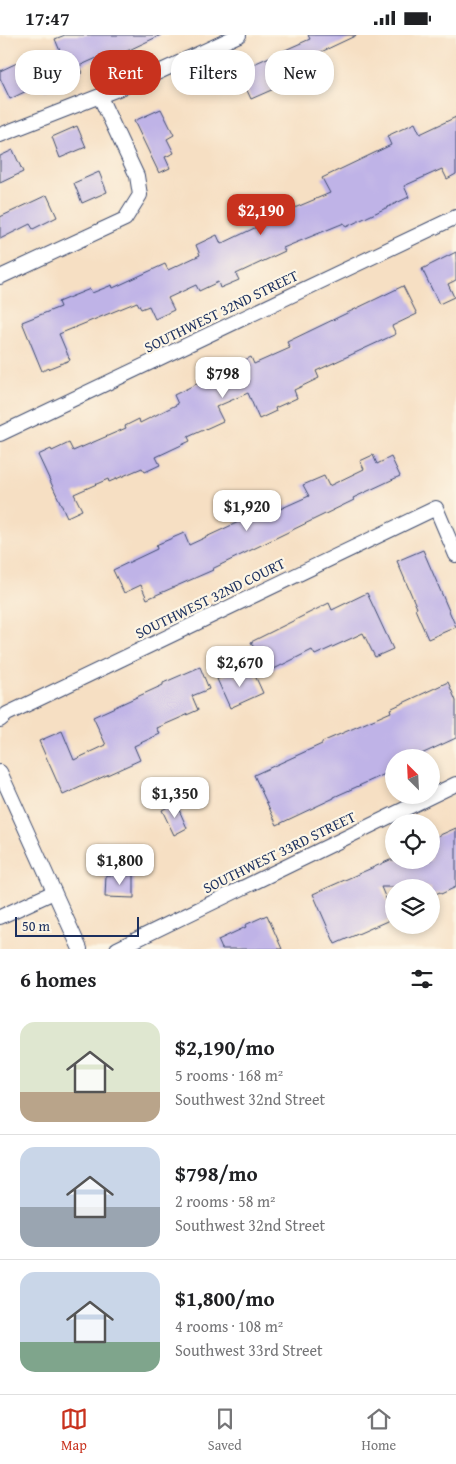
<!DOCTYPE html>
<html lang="en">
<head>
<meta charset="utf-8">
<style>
	body { margin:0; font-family:"Gentium Book Plus",serif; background:#f2f2f2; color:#202124; height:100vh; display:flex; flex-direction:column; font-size:19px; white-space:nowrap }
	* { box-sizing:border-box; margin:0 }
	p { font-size:16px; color:#757577 }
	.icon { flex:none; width:28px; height:28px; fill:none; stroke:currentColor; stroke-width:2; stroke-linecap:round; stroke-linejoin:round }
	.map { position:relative; height:914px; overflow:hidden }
	.panel { display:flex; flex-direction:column; background:#fff; flex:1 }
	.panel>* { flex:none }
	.hud { position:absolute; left:15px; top:15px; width:426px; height:45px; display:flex; gap:10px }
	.needle { width:32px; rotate:336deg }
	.buttons { position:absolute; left:385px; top:714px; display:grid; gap:10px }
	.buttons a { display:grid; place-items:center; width:55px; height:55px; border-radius:50%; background:#fff; box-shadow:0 2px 8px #0003; font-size:25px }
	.scale { position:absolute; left:15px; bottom:12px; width:124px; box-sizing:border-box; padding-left:5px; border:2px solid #1b2f5e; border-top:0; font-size:14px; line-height:18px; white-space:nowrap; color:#1b2f5e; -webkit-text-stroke:4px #fcf5e5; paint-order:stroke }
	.price { position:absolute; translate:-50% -42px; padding:0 11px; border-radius:10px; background:#fff; color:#222; font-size:16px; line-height:32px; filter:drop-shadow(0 1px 2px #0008) }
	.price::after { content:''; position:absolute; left:50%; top:30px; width:15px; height:11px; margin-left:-8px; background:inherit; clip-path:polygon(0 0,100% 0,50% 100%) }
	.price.on { background:#c8321e; color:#fff }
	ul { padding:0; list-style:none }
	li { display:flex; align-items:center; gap:15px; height:125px; padding:0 20px }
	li+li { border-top:1px solid #e0e0e0 }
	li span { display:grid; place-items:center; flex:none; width:140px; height:100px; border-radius:15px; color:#555 }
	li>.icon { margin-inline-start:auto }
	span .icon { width:60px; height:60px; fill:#fffc; stroke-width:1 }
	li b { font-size:21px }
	h2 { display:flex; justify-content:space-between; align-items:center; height:60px; padding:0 20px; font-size:21px }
	.chip { padding:0 18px; border-radius:20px; background:#fff; box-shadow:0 2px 8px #0003; font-size:18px; line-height:45px }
	.chip.on { background:#c8321e; color:#fff }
	.status { display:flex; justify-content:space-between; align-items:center; height:35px; padding:0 25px; background:#fff; direction:ltr }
	.status svg { height:14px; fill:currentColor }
	.tab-bar { display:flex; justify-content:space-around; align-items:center; height:70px; border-top:1px solid #e0e0e0; background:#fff; font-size:14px; color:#757577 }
	.tab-bar a { display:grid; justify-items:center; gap:2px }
	.tab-bar .on { color:#c8321e }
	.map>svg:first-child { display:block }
	.building { fill:#bfb3e7 }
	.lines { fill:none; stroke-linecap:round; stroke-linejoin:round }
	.minor-casing { stroke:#3c496d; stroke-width:16 }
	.minor { stroke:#fff; stroke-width:14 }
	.labels { text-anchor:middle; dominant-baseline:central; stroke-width:4.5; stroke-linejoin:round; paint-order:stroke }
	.street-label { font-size:15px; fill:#1b2f5e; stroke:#fcf5e5 }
</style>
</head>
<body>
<div class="status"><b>17:47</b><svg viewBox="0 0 49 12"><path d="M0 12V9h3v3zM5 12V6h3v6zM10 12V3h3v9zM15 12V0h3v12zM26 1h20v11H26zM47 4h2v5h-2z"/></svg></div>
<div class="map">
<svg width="456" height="914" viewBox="0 0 456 914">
	<rect width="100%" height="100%" fill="#fcf5e5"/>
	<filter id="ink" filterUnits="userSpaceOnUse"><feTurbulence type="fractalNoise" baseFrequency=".02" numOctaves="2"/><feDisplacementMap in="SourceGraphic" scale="10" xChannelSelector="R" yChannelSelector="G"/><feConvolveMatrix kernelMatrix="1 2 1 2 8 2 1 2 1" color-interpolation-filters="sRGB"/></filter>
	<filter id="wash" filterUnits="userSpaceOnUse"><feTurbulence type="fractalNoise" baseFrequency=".0096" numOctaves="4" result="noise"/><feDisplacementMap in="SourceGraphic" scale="20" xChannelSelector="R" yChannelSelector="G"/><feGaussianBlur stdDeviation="1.12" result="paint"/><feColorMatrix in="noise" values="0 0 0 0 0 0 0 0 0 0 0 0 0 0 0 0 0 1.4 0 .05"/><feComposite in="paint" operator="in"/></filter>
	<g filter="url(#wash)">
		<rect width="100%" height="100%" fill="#f6dfc3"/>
		<g id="blocks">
			<g class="building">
				<polygon points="65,0 161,0 110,24 108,18 79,31 82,38 65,45 66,47 46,56 43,48 10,64 0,43 0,36 17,28 19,33 60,16 55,4"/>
				<polygon points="308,0 357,0 304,25 307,32 274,48 276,53 251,64 238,36 310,4"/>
				<polygon points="161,74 174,100 167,104 174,118 165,122 170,133 159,138 134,86"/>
				<polygon points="456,82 456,139 447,144 442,134 404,151 409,162 346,192 344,188 283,213 285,216 236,239 239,245 220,253 218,247 199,256 196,250 168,263 174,275 155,284 149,271 141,274 137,267 59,299 70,325 42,336 22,287 60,272 58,267 90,254 92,258 112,250 113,253 165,229 168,235 200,220 196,210 217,200 221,209 286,178 285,177 330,158 322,143 391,110 387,101 415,88 420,99"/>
				<polygon points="77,91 86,112 60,123 52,102"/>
				<polygon points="13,115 23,137 0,148 0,121"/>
				<polygon points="99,137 107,157 82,168 74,148"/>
				<polygon points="47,160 57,182 33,194 30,189 0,204 0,182"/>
				<polygon points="456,217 456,245 448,249 454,262 439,269 422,234"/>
				<polygon points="403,251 417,279 392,291 396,299 316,336 319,343 294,355 297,363 275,373 276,376 259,384 248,358 216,372 223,386 188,402 190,406 156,422 160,430 145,437 142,433 109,447 108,444 74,459 82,475 67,482 38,420 51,414 52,416 69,408 73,416 126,393 125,391 139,384 140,388 178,369 174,360 251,322 254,329 290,313 287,307"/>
				<polygon points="373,420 377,429 391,422 400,441 353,463 354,465 212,534 213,535 147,564 141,550 124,558 113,535 157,514 156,510 184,498 189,510 262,476 256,465 272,458 280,474 309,461 303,450 324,441 329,451 364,434 360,426"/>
				<polygon points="423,515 456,592 428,604 415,574 417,573 397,526"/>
				<polygon points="367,558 393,614 375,622 363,598 315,620 312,615 266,638 251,607 329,568 332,575"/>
				<polygon points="200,632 209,654 192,661 198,675 157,693 160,699 134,711 140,725 63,760 39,706 62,696 74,725 106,710 93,682 163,650 163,648"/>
				<polygon points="252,634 263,658 230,673 217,644 233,637 235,642"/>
				<polygon points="448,647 456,666 456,703 415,722 394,722 394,735 334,762 334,763 277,790 254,740 322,709 322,707 391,677 390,674"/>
				<polygon points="176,768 187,793 174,800 162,775"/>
				<polygon points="456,793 456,852 441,859 440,857 431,861 431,852 381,852 394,883 335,909 313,859 390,825 431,825 431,804"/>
				<polygon points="106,840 134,840 134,863 105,862"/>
				<polygon points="267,880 282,914 222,914 218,905 246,892 245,890"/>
			</g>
		</g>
	</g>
	<g filter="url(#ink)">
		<use href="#blocks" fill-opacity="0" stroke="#3c496d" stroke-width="1"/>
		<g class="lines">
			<defs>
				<g id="minor">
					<polyline points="0,100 146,43 239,0"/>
					<polyline points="0,242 125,184 140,160 137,141 100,62"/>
					<polyline points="0,399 456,182"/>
					<polyline points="0,685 7,679 436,473 456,520"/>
					<polyline points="0,737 80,914"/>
					<polyline points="0,882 54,857"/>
					<polyline points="117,914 456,749"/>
				</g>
			</defs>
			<use href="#minor" class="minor-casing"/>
			<use href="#minor" class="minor"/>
		</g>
	</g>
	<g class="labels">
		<g class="street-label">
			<text transform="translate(221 276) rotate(-26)">SOUTHWEST 32ND STREET</text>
			<text transform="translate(210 563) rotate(-26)">SOUTHWEST 32ND COURT</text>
			<text transform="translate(279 817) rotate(-26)">SOUTHWEST 33RD STREET</text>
		</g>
	</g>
</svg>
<div class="buttons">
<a><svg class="needle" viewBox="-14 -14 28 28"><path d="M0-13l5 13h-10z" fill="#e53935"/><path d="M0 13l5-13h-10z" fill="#757577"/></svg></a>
<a><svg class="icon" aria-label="locate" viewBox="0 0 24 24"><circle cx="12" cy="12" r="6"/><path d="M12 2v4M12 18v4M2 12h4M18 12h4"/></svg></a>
<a><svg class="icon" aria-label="layers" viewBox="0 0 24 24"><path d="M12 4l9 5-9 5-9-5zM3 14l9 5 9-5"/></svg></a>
</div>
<div class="scale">50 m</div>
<b class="price on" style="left:261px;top:201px">$2,190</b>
<b class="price" style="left:223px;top:364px">$798</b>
<b class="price" style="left:247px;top:497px">$1,920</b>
<b class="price" style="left:240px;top:653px">$2,670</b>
<b class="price" style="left:175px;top:784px">$1,350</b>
<b class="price" style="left:120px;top:851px">$1,800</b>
<div class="hud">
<a class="chip">Buy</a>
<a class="chip on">Rent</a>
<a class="chip">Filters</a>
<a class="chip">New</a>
</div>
</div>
<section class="panel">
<h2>6 homes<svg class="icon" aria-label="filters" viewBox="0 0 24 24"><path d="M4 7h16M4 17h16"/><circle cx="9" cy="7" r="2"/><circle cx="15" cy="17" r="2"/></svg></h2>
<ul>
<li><span style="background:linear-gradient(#dfe7d0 70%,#b9a48a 0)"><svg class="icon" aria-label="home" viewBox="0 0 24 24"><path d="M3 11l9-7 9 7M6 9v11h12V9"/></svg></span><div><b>$2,190/mo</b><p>5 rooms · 168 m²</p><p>Southwest 32nd Street</p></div></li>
<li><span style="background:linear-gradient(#c9d6e8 60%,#9aa5b1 0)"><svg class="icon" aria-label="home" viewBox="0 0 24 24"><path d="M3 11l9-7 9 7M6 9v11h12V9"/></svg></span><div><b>$798/mo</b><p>2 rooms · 58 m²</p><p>Southwest 32nd Street</p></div></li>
<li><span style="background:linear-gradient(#c9d6e8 70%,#7fa58c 0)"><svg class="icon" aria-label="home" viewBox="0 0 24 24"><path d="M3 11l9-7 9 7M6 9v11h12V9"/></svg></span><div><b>$1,800/mo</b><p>4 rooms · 108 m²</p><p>Southwest 33rd Street</p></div></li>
</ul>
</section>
<nav class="tab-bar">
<a class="on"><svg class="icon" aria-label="map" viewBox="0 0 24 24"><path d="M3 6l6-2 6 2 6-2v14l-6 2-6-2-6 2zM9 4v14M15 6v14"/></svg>Map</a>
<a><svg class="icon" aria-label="saved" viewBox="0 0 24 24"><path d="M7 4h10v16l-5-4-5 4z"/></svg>Saved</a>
<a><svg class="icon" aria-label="home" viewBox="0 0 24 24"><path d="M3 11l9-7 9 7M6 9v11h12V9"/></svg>Home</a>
</nav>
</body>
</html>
